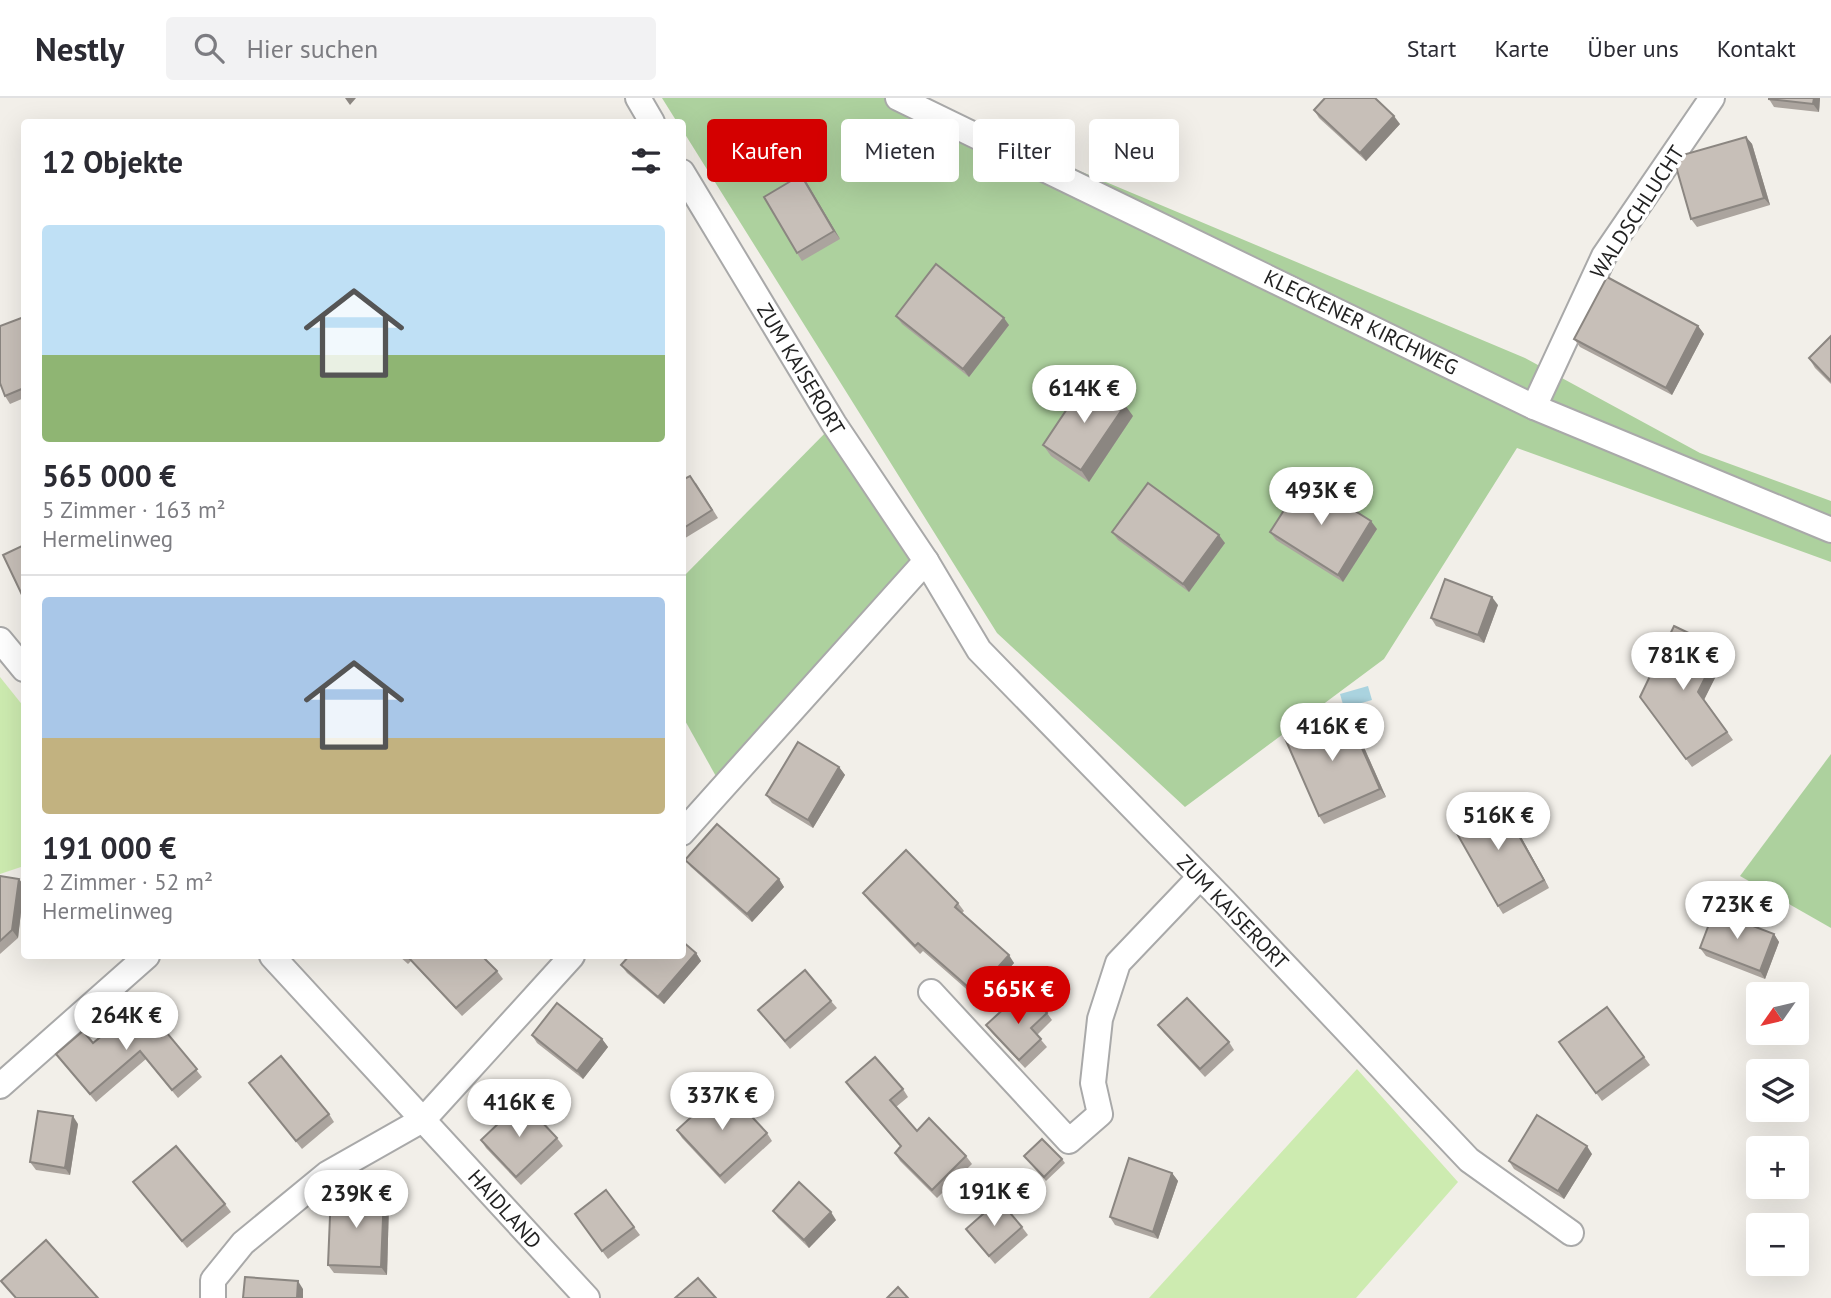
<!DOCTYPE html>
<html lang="de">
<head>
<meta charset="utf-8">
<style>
	body { margin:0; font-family:"PT Sans",sans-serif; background:#f2f2f3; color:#2b2b33; height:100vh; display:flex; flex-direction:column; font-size:26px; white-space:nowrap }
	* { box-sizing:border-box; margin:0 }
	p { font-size:23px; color:#7c7c81 }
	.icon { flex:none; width:38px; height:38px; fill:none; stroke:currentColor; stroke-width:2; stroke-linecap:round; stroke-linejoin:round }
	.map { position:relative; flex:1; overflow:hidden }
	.drawer { position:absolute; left:21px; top:21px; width:665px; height:840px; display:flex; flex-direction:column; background:#fff; border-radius:7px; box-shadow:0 7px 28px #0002 }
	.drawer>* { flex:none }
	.guide { position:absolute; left:707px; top:21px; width:665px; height:63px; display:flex; gap:14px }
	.needle { width:46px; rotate:236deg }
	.controls { position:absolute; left:1746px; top:884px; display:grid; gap:14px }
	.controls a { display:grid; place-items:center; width:63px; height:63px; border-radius:7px; background:#fff; box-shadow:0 7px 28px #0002; font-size:35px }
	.price { position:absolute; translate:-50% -60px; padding:0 16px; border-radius:24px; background:#fff; color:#222; font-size:23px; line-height:46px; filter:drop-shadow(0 2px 4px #0008) }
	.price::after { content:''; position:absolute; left:50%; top:42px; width:21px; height:16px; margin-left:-10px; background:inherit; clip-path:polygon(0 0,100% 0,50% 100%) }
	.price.current { background:#d40000; color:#fff }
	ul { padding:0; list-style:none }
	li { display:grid; align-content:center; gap:14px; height:371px; padding:0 21px }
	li+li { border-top:2px solid #e1e1e2 }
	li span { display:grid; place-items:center; height:217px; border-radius:7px; color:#555 }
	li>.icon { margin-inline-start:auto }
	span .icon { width:126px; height:126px; fill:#fffc; stroke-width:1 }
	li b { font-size:30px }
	h2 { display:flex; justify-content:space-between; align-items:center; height:84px; padding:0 21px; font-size:30px }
	.pill { padding:0 24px; border-radius:7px; background:#fff; box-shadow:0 7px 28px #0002; font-size:24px; line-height:63px }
	.pill.current { background:#d40000; color:#fff }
	header { display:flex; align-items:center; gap:42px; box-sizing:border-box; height:98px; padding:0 35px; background:#fff; border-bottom:2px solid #e1e1e2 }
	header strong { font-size:33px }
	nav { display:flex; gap:38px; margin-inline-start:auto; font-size:24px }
	.search { width:490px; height:63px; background:#f2f2f3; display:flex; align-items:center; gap:18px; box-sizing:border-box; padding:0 24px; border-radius:7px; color:#7c7c81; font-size:26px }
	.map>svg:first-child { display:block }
	.grass { fill:#cdebb0 }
	.forest { fill:#add19e }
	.water { fill:#aad3df }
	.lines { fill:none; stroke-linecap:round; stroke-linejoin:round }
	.street-casing { stroke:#a9a9a9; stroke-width:28 }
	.street { stroke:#fff; stroke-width:24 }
	.wall { fill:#aba49e }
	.shaded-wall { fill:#8b8681 }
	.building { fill:#c7bfb8; stroke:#8b8681; stroke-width:2 }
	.labels { text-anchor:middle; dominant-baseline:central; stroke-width:7; stroke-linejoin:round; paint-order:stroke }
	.street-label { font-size:21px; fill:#222; stroke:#fff }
</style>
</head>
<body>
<header>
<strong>Nestly</strong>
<div class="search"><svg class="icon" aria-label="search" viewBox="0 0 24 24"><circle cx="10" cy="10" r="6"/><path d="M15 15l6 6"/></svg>Hier suchen</div>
<nav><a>Start</a><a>Karte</a><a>Über uns</a><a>Kontakt</a></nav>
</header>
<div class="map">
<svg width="1831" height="1200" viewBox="0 0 1831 1200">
	<rect width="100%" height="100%" fill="#f2efe9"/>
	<g class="grass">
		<polygon points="0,579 24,609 24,768 0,776"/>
		<polygon points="1357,971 1458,1084 1356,1200 1149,1200"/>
	</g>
	<g class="forest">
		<polygon points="662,0 906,0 1525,260 1700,355 1831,403 1831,464 1517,350 1384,561 1185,709 997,535 683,33 682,24 677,24"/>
		<polygon points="834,326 926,463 723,691 683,619 682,480"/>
		<polygon points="1831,656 1831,830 1740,778"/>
	</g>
	<polygon class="water" points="1368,588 1372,602 1344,610 1340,596"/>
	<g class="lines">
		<defs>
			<g id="street">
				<polyline points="638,0 652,24"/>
				<polyline points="898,0 1534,309 1831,432"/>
				<polyline points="682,74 834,326 926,463 979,552 1224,803 1469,1062 1571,1135"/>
				<polyline points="1534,309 1604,158 1712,0"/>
				<polyline points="0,542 24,571"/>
				<polyline points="682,735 926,463"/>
				<polyline points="272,858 587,1200"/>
				<polyline points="931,894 1069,1043 1100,1016 1093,985 1100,921 1118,865 1200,779"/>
				<polyline points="0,988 147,858"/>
				<polyline points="213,1200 213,1182 243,1145 327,1076 424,1021 572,858"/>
			</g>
		</defs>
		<use href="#street" class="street-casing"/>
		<use href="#street" class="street"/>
	</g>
	<g class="wall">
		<polygon points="1820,0 1819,14 1774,9 1769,1"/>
		<polygon points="1314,12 1400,26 1366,63 1319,20"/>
		<polygon points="1746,39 1752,46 1770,107 1697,129 1691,121"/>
		<polygon points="807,85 840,141 802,163 797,155"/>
		<polygon points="896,218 1009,227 969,279 902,226"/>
		<polygon points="24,219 24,300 10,306 5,298"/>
		<polygon points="1698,228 1704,236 1672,297 1580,249 1574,241"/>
		<polygon points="1831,238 1831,286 1815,270 1809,260"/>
		<polygon points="1133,318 1089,384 1051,358 1043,347"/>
		<polygon points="682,382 696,385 718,420 682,442"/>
		<polygon points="1377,431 1343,484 1276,442 1270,434"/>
		<polygon points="1112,434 1225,445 1189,494 1118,442"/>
		<polygon points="1498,507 1484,545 1436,528 1431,520"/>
		<polygon points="1726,558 1704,601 1733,642 1692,669 1640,599"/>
		<polygon points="1345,612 1351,620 1386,699 1324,726 1319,718"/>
		<polygon points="839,669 845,677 813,730 772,705 766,697"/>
		<polygon points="1503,706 1549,790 1503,816 1498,808"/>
		<polygon points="685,762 779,781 784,789 752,824 691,769"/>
		<polygon points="0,778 19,781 24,788 18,840 0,856"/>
		<polygon points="863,795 958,805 964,813 962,815 1014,865 980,903 923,853 920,856 869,803"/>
		<polygon points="1774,836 1779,844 1765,881 1706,858 1700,850"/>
		<polygon points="696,855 701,863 664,906 627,875 621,867"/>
		<polygon points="399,858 482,858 497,873 503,881 462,918 411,863 408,866"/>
		<polygon points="831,903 837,910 790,951 758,912"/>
		<polygon points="142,905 202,979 178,1000 146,961 96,1004 56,956 93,945"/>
		<polygon points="1607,909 1650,967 1602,1003 1559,944"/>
		<polygon points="1012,911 1047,915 1052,922 1037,937 1047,949 1025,970 992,935 986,927"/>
		<polygon points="1158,927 1229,944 1234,952 1205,979 1164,935"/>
		<polygon points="532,937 602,941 608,949 583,981 537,945"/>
		<polygon points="846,984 903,991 908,999 896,1009 917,1033 966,1058 972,1066 937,1100 900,1063 895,1055 901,1049 851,992"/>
		<polygon points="249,985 329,1016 334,1024 302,1051"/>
		<polygon points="78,1026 70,1077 36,1072 30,1064"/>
		<polygon points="677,1032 767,1035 772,1043 725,1086 682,1040"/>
		<polygon points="557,1040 563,1048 521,1087 486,1050 481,1042"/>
		<polygon points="1592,1056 1564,1101 1514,1071 1509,1063"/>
		<polygon points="1024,1058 1062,1061 1065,1065 1046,1083"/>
		<polygon points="1172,1075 1178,1083 1158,1141 1115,1127 1110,1119"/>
		<polygon points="133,1084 225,1106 231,1114 187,1150"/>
		<polygon points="389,1104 387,1177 334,1175 328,1167"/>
		<polygon points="773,1113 836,1122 809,1150 778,1120"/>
		<polygon points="575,1116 634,1129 640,1137 608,1161"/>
		<polygon points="1022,1129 1028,1137 995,1166 966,1131"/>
	</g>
	<g class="shaded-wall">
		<polygon points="345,0 356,0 350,7"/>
		<polygon points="1814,0 1820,0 1819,14 1813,6"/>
		<polygon points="1394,18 1400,26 1366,63 1360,55"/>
		<polygon points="1746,39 1752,46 1770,107 1764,100"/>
		<polygon points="801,77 807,85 840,141 834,133"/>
		<polygon points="1004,220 1009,227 969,279 963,271"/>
		<polygon points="1698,228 1704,236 1672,297 1666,290"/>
		<polygon points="1125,307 1133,318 1089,384 1081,372"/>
		<polygon points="1371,423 1377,431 1343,484 1338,477"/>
		<polygon points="1219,437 1225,445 1189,494 1183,486"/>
		<polygon points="1492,499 1498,507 1484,545 1478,537"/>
		<polygon points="1720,550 1726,558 1704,602 1698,594"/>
		<polygon points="1345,612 1351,620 1386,699 1380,691"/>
		<polygon points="839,669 845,677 813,730 808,722"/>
		<polygon points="1497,699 1503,706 1549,790 1544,782"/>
		<polygon points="19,781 24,788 18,840 12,832"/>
		<polygon points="779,781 784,789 752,824 747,816"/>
		<polygon points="1774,836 1779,844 1765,881 1760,873"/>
		<polygon points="696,855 701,863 664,906 658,899"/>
		<polygon points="1009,857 1014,865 980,903 975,895"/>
		<polygon points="602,941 608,949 583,981 577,973"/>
		<polygon points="73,1018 78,1026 70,1077 65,1070"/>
		<polygon points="1587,1048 1592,1056 1564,1101 1558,1093"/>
		<polygon points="1172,1075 1178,1083 1158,1141 1153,1134"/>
		<polygon points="384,1096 389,1104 387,1177 381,1169"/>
		<polygon points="831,1114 836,1122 809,1150 804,1142"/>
		<polygon points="298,1183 303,1191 303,1200 297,1200"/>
	</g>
	<g class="building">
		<polygon points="1325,0 1375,0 1394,18 1360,55 1314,12"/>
		<polygon points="1769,0 1814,0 1813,6 1769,1"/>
		<polygon points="1746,39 1764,100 1691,121 1675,65 1679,58"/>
		<polygon points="801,77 834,133 797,155 764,99"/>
		<polygon points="936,166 1004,220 963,271 896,218"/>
		<polygon points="1607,179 1698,228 1666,290 1574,241"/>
		<polygon points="24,219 24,290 5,298 0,285 0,228"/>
		<polygon points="1831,238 1831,283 1809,260"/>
		<polygon points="1087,281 1125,307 1081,372 1043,347"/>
		<polygon points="690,378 712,412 682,431 682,382"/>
		<polygon points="1304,381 1371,423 1338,477 1270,434"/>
		<polygon points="1148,385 1219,437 1183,486 1112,434"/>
		<polygon points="24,447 24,501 3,457"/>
		<polygon points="1445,481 1492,499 1478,537 1431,520"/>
		<polygon points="1674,528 1720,550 1698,594 1727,634 1686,661 1640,599"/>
		<polygon points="1345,612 1380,691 1319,718 1284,638"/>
		<polygon points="798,644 839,669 808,722 766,697"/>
		<polygon points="1497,699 1544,782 1498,808 1451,725"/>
		<polygon points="717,726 779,781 747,816 685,762"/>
		<polygon points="906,752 958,805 955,809 1009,857 975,895 918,845 915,848 863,795"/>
		<polygon points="0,778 19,781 12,832 0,843"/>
		<polygon points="1714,813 1774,836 1760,873 1700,850"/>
		<polygon points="682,843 696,855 658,899 621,867 629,858 682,858"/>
		<polygon points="407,858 482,858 497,873 456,910"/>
		<polygon points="805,872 831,903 785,943 758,912"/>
		<polygon points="1029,895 1047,915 1031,930 1041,941 1019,962 986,927 1008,907 1012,911"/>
		<polygon points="1187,900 1229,944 1200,971 1158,927"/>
		<polygon points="142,905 197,971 172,992 140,953 90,996 56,956 83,933 93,945"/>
		<polygon points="557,905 602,941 577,973 532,937"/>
		<polygon points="1607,909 1644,959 1596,995 1559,944"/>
		<polygon points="281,958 329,1016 296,1043 249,985"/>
		<polygon points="875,959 903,991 890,1002 917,1033 929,1020 966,1058 932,1092 895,1055 901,1048 846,984"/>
		<polygon points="724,989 767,1035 720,1078 677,1032"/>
		<polygon points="522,1003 557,1040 516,1079 481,1042"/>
		<polygon points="38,1013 73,1018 65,1070 30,1064"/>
		<polygon points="1537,1017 1587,1048 1558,1093 1509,1063"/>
		<polygon points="1042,1041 1062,1061 1044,1079 1024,1058"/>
		<polygon points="176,1048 225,1106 182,1143 133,1084"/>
		<polygon points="1129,1060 1172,1075 1153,1134 1110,1119"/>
		<polygon points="799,1084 831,1114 804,1142 773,1113"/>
		<polygon points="606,1092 634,1129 602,1153 575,1116"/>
		<polygon points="331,1094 384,1096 381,1169 328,1167"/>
		<polygon points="999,1102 1022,1129 989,1158 966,1131"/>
		<polygon points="46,1142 98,1200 16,1200 1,1183"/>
		<polygon points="245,1179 298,1183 297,1200 243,1200"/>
		<polygon points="698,1180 716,1200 675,1200"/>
		<polygon points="898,1189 908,1200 887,1200"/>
	</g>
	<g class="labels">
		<g class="street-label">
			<text transform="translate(1637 114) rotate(-57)">WALDSCHLUCHT</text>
			<text transform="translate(1361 224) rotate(26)">KLECKENER KIRCHWEG</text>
			<text transform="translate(801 271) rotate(59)">ZUM KAISERORT</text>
			<text transform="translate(1233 814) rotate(46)">ZUM KAISERORT</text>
			<text transform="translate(505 1111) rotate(48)">HAIDLAND</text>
		</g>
	</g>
</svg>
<div class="controls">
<a><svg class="needle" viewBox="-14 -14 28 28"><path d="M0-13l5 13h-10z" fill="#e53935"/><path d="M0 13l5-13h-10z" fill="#7c7c81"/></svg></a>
<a><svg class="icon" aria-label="layers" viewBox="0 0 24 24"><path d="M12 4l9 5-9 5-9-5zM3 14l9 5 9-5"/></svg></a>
<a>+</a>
<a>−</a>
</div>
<b class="price" style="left:1084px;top:327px">614K €</b>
<b class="price" style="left:1321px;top:429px">493K €</b>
<b class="price" style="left:1683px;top:594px">781K €</b>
<b class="price" style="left:1332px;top:665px">416K €</b>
<b class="price" style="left:1498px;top:754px">516K €</b>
<b class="price" style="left:1737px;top:843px">723K €</b>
<b class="price current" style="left:1018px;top:928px">565K €</b>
<b class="price" style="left:126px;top:954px">264K €</b>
<b class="price" style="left:722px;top:1034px">337K €</b>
<b class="price" style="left:519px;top:1041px">416K €</b>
<b class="price" style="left:994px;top:1130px">191K €</b>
<b class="price" style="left:356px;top:1132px">239K €</b>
<div class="guide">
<a class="pill current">Kaufen</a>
<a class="pill">Mieten</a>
<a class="pill">Filter</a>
<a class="pill">Neu</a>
</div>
<section class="drawer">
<h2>12 Objekte<svg class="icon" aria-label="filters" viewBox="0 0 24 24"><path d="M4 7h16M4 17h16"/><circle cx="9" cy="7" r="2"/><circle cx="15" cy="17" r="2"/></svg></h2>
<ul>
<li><span style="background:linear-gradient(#bfe0f5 60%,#8fb573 0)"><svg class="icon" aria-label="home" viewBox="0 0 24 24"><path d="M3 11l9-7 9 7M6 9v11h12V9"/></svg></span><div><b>565 000 €</b><p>5 Zimmer · 163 m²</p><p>Hermelinweg</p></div></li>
<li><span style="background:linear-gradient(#a9c7e8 65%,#c2b280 0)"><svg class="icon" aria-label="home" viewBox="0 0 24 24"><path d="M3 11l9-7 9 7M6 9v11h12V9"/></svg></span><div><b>191 000 €</b><p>2 Zimmer · 52 m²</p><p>Hermelinweg</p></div></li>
</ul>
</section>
</div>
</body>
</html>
